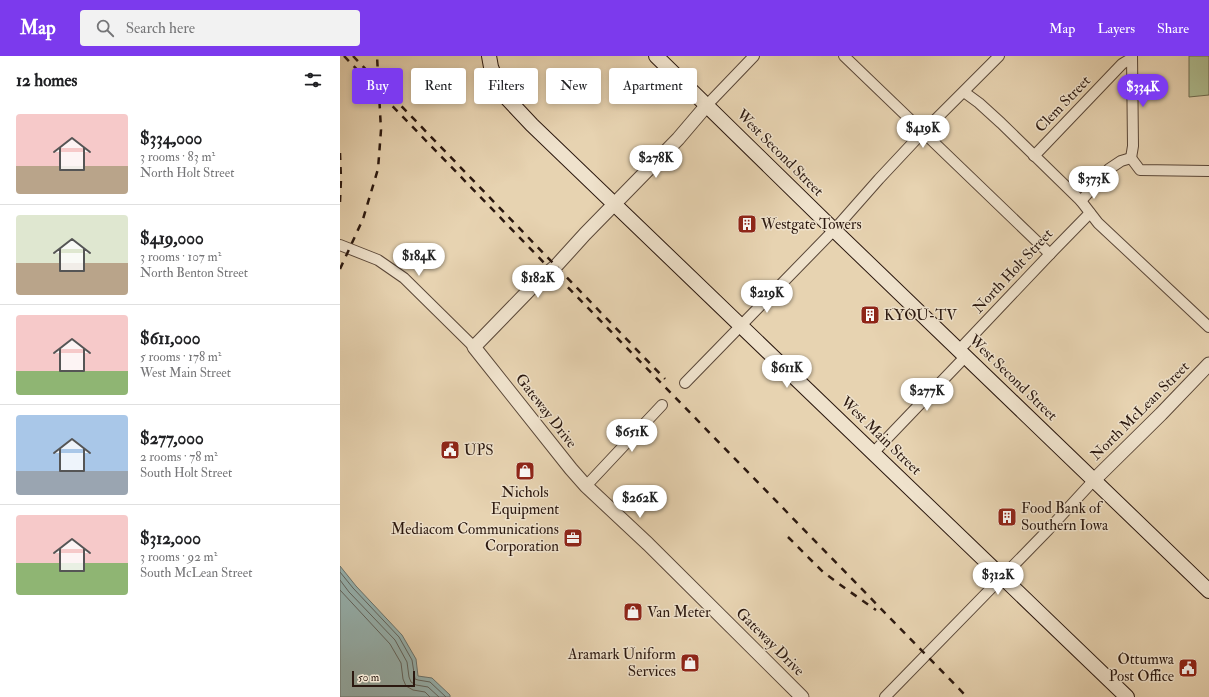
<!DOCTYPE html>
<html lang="en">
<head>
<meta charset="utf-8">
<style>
	body { margin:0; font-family:"IM FELL Double Pica",serif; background:#f2f2f2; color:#202124; height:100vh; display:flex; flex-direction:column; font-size:15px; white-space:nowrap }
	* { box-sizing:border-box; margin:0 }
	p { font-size:13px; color:#757577 }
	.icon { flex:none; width:22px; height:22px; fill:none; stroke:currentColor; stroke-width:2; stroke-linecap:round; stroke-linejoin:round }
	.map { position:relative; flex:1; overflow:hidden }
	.panel { display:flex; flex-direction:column; background:#fff; width:340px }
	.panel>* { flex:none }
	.top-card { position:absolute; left:12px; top:12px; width:380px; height:36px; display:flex; gap:8px }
	.scale { position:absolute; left:12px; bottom:10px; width:63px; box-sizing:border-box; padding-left:4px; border:2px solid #2b180f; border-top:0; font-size:11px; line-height:14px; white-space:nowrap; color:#2b180f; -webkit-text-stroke:3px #efe2cc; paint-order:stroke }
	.price { position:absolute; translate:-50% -34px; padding:0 9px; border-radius:14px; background:#fff; color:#222; font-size:13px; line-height:26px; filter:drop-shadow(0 1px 2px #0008) }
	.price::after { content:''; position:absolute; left:50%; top:24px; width:12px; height:9px; margin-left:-6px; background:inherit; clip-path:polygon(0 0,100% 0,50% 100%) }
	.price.active { background:#7c3aed; color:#fff }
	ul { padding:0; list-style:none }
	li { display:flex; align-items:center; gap:12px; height:100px; padding:0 16px }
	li+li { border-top:1px solid #e0e0e0 }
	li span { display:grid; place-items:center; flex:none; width:112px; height:80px; border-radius:4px; color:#555 }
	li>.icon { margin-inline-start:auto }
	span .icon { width:48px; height:48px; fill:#fffc; stroke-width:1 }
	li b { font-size:17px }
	h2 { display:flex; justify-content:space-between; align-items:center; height:48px; padding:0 16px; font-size:17px }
	.tag { padding:0 14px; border-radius:4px; background:#fff; box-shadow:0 2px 6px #0003; font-size:14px; line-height:36px }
	.tag.active { background:#7c3aed; color:#fff }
	header { display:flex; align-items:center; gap:24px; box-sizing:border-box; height:56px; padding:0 20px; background:#7c3aed; color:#fff }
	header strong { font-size:19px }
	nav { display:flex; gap:22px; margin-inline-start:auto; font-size:14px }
	.search { width:280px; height:36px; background:#f2f2f2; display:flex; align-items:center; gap:10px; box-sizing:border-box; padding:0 14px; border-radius:4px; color:#757577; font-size:15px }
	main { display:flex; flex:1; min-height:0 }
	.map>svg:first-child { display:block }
	.green { fill:#afbe91; stroke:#6d6b50 }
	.water { fill:#98b6b4; stroke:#6c7772 }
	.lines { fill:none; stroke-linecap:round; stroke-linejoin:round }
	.shore { stroke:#626762; stroke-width:1 }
	.minor-casing { stroke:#5a4738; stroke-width:12 }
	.tertiary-casing { stroke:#5a4738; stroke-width:15 }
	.secondary-casing { stroke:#2b180f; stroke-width:16 }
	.minor { stroke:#efe2cc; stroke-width:10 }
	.tertiary { stroke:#efe2cc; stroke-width:13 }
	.secondary { stroke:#efe2cc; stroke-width:14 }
	.rail { stroke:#2b180f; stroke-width:2.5; stroke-dasharray:7 7; stroke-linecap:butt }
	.labels { text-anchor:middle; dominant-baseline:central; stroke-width:3; stroke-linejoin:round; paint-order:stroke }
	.street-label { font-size:15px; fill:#2b180f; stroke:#efe2cc }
	.poi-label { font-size:15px; fill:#2b180f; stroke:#efe2cc; text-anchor:start }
</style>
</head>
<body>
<header>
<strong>Map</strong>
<div class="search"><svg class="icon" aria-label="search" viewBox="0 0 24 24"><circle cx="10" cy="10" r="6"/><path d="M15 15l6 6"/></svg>Search here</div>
<nav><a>Map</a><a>Layers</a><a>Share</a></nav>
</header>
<main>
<section class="panel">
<h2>12 homes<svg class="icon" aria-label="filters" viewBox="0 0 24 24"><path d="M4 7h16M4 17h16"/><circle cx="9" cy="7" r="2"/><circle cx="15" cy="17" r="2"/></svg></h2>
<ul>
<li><span style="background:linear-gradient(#f6c9c9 65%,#b9a48a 0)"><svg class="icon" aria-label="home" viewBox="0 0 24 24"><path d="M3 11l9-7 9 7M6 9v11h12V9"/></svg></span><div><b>$334,000</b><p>3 rooms · 83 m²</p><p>North Holt Street</p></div></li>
<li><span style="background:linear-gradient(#dfe7d0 60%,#b9a48a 0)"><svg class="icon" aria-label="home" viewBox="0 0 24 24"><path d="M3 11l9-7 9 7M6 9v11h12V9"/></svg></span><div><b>$419,000</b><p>3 rooms · 107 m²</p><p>North Benton Street</p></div></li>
<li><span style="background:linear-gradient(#f6c9c9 70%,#8fb573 0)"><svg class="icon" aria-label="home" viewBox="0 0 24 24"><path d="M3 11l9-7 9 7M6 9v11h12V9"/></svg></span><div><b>$611,000</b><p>5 rooms · 178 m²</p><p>West Main Street</p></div></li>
<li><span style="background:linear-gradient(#a9c7e8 70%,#9aa5b1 0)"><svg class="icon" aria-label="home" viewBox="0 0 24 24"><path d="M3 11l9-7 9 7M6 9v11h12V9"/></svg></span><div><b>$277,000</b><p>2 rooms · 78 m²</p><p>South Holt Street</p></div></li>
<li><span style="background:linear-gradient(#f6c9c9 60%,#8fb573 0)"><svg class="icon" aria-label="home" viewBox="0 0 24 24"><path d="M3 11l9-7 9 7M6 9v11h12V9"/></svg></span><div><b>$312,000</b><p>3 rooms · 92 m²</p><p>South McLean Street</p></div></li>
</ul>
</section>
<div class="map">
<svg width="869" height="641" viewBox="0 0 869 641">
	<rect width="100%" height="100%" fill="#e7d3b1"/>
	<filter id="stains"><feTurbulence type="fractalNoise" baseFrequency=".005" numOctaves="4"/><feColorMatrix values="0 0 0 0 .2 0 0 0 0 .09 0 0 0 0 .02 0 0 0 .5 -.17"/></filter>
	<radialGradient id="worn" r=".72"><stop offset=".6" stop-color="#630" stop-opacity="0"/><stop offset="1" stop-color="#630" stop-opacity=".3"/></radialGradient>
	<polygon class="green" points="849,0 869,0 869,39 849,41"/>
	<polygon class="water" points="0,510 16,530 62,579 76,603 78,620 92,622 110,639 110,641 0,641"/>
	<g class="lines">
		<g class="shore">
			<polyline points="0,516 13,532 59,581 72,604 75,623 78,624 90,626 106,641"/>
			<polyline points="0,524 9,536 55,584 67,606 69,621 71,626 76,629 88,631 99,641"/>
			<polyline points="0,534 50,588 61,607 63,623 66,630 73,634 85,636 90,641"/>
		</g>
		<defs>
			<g id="minor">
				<polyline points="504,0 710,198"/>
				<polyline points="624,36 639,47 661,67 741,145 758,167 869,271"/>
				<polyline points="367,49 414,0"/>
				<polyline points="694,100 782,8 792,2"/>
				<polyline points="791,102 793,90 792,0"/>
				<polyline points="791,102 800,114 869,115"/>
				<polyline points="741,145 769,113 781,105 791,102"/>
				<polyline points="0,189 38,204 64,222 134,291"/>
				<polyline points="619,294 710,198 750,157"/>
				<polyline points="345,327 494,174 539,123 583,76 659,0"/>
				<polyline points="533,397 625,301"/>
				<polyline points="246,430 322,349"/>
				<polyline points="545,641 708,474 754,424"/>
			</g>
			<g id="tertiary">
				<polyline points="367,49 338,83 245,178 216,210 199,224 134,291 231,413 246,430 308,488 462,641"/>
				<polyline points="754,424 821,358 869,308"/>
			</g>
			<g id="secondary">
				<polyline points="149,0 151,11 161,36 192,69 787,641"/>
				<polyline points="316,0 494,174 869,535"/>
			</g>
		</defs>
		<use href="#minor" class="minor-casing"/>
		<use href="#tertiary" class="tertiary-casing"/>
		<use href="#secondary" class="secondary-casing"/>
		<use href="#minor" class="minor"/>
		<use href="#tertiary" class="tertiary"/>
		<use href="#secondary" class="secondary"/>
		<g class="rail">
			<polyline points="4,0 212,215 627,641"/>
			<polyline points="13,0 325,323"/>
			<polyline points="0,97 1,123 0,146"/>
			<polyline points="0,213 23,163 38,113 41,74 37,0"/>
			<polyline points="448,481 483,516 506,533 536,554"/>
		</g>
	</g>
	<defs>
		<symbol id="building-square" viewBox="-11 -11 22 22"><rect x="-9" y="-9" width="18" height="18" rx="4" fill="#8f2418" stroke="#efe2cc"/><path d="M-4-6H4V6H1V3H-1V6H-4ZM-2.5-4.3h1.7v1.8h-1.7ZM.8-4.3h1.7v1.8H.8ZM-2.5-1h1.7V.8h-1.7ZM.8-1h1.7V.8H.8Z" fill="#fff"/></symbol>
		<symbol id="civic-square" viewBox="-11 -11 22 22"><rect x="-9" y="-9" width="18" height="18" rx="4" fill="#8f2418" stroke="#efe2cc"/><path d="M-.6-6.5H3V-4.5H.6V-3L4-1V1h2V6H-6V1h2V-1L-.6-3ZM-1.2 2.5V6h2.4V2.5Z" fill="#fff"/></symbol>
		<symbol id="shop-square" viewBox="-11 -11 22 22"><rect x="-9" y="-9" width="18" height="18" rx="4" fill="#8f2418" stroke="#efe2cc"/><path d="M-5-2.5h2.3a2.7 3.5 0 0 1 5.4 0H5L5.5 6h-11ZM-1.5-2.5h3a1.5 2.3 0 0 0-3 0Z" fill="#fff"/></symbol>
		<symbol id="office-square" viewBox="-11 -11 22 22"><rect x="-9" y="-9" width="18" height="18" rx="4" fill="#8f2418" stroke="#efe2cc"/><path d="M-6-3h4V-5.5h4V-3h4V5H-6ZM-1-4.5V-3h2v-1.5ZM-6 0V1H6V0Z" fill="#fff"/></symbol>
	</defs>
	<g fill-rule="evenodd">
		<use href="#building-square" x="396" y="157" width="22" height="22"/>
		<use href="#building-square" x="519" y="248" width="22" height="22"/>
		<use href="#civic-square" x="99" y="383" width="22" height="22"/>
		<use href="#shop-square" x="174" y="404" width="22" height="22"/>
		<use href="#building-square" x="656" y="450" width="22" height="22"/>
		<use href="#office-square" x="222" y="471" width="22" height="22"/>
		<use href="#shop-square" x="282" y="545" width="22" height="22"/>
		<use href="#shop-square" x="339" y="596" width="22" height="22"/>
		<use href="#civic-square" x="837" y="601" width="22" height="22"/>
	</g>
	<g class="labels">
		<g class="street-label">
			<text transform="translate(723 48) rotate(-46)">Clem Street</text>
			<text transform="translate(440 97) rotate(45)">West Second Street</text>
			<text transform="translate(673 215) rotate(-47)">North Holt Street</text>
			<text transform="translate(673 322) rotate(44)">West Second Street</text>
			<text transform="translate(206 355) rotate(52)">Gateway Drive</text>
			<text transform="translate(800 355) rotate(-45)">North McLean Street</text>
			<text transform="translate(541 380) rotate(44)">West Main Street</text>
			<text transform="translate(430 586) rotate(45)">Gateway Drive</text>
		</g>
		<g class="poi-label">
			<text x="421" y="168">Westgate Towers</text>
			<text x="544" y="259">KYOU-TV</text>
			<text x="124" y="394">UPS</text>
			<text x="185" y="436" text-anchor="middle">Nichols<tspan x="185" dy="17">Equipment</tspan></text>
			<text x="681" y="452">Food Bank of<tspan x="681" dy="17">Southern Iowa</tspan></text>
			<text x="219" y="473" text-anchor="end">Mediacom Communications<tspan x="219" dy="17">Corporation</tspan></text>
			<text x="307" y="556">Van Meter</text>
			<text x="336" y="598" text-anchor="end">Aramark Uniform<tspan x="336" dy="17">Services</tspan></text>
			<text x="834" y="603" text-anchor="end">Ottumwa<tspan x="834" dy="17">Post Office</tspan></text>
		</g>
	</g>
	<rect width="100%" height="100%" filter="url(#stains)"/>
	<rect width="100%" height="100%" fill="url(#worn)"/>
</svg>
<div class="scale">50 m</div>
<b class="price active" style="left:803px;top:52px">$334K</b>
<b class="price" style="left:583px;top:93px">$419K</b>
<b class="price" style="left:316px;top:123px">$278K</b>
<b class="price" style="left:754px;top:144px">$373K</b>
<b class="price" style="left:79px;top:221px">$184K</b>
<b class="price" style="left:198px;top:243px">$182K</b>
<b class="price" style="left:427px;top:258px">$219K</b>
<b class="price" style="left:447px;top:333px">$611K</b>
<b class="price" style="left:587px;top:356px">$277K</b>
<b class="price" style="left:292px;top:397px">$651K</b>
<b class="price" style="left:300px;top:463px">$262K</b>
<b class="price" style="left:658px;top:540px">$312K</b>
<div class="top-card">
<a class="tag active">Buy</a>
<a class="tag">Rent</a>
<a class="tag">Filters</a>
<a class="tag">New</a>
<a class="tag">Apartment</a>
</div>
</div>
</main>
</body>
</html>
